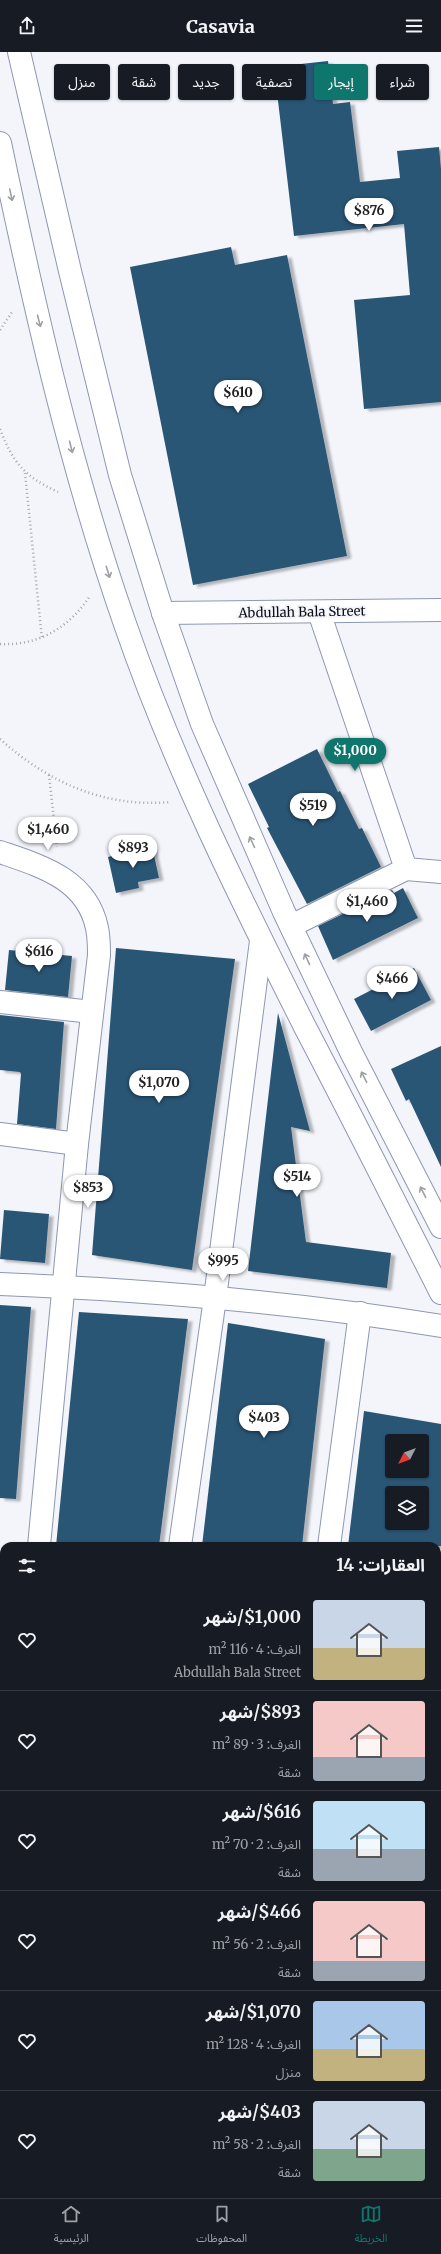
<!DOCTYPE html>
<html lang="ar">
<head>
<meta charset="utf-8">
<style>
	body { margin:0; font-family:Merriweather,"Noto Sans Arabic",serif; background:#242831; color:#f1f3f6; direction:rtl; height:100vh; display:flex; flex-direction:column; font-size:15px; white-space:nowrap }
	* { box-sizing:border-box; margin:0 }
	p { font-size:13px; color:#9ea1a6 }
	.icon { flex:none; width:22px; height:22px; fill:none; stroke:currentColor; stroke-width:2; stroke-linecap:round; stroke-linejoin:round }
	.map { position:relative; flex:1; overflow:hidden; direction:ltr }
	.drawer { position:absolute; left:0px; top:1490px; width:441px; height:656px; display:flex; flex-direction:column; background:#171b24; border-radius:12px 12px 0 0; box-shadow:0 1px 3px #0004; direction:rtl }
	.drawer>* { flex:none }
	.banner { position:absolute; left:12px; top:12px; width:417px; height:36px; direction:rtl; display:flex; gap:8px }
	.needle { width:26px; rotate:228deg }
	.fabs { position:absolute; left:385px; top:1382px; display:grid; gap:8px }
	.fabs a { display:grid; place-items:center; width:44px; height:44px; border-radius:4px; background:#171b24; box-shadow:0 1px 3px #0004; font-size:20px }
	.price { position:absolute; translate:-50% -34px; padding:0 9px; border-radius:14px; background:#fff; color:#222; font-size:13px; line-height:26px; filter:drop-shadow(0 1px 2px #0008) }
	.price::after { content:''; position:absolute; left:50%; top:24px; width:12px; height:9px; margin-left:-6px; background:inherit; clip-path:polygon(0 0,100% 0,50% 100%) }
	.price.selected { background:#0f766e; color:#fff }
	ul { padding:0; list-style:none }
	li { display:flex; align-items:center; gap:12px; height:100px; padding:0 16px }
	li+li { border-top:1px solid #363941 }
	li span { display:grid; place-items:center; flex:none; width:112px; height:80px; border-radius:4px; color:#555 }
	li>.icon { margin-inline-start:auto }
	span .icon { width:48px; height:48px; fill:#fffc; stroke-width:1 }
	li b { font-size:17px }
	h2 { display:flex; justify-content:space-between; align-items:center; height:48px; padding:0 16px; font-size:17px }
	.pill { padding:0 14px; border-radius:4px; background:#171b24; box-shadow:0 1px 3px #0004; font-size:14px; line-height:36px }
	.pill.selected { background:#0f766e; color:#fff }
	header { display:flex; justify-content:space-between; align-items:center; height:52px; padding:0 16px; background:#171b24; font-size:18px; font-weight:800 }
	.menu { display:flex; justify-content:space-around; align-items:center; height:56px; border-top:1px solid #363941; background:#171b24; font-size:11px; color:#9ea1a6 }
	.menu a { display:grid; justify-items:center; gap:2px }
	.menu .selected { color:#0f766e }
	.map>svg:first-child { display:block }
	.building { fill:#2b5676; fill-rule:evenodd; filter:url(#shadow) }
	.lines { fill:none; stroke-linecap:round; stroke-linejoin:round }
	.street-casing { stroke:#8d97b0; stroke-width:24 }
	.primary-casing { stroke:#8d97b0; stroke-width:24 }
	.path { stroke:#a5a7ae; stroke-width:2.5; stroke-dasharray:1 3; stroke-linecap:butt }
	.street { stroke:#fff; stroke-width:22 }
	.primary { stroke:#fff; stroke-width:22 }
	.oneway { stroke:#9d9fa2 }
	.labels { text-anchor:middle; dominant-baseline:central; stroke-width:4; stroke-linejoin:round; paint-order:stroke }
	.street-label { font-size:13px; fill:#0b0e17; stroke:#f3f5fb }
</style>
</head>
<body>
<header><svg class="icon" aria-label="menu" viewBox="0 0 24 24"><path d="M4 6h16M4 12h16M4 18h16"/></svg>Casavia<svg class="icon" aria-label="share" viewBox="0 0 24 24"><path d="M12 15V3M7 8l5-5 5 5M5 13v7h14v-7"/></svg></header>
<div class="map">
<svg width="441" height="2146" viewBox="0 0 441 2146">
	<defs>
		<filter id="shadow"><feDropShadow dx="4.5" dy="2.5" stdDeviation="1" flood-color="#0004"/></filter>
	</defs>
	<rect width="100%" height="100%" fill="#f3f5fb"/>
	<g class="building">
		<polygon points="328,9 333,52 350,50 360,130 400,126 397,99 439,95 441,117 441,350 364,357 354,248 410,243 404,172 294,184 274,15"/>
		<polygon points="231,195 235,213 287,203 347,504 193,533 130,215"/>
		<polygon points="317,697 338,740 340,739 359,777 362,776 381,815 307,852 267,776 269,775 248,732"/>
		<polygon points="152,794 159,826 138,830 139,836 116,841 108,805"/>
		<polygon points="403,836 418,866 333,908 318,874 392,838 394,841"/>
		<polygon points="116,896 235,907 192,1218 92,1203"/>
		<polygon points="9,898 72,904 68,945 5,938"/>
		<polygon points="414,916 431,948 371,979 354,947"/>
		<polygon points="278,961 310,1079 291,1075 306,1190 391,1201 387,1236 248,1219"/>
		<polygon points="0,963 64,970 56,1077 17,1072 21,1022 20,1020 0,1018"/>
		<polygon points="441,994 441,1115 409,1047 406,1049 391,1017"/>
		<polygon points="4,1158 49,1162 45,1211 0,1207"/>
		<polygon points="0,1253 31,1255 16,1447 0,1446"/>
		<polygon points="79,1260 188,1267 159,1494 56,1494"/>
		<polygon points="228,1271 325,1287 302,1494 202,1494"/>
		<path d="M364,1359L441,1372V1494H348ZM392,1389H422V1419H392ZM392,1441H422V1471H392Z"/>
	</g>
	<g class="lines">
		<defs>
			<g id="street">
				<polyline points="319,560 406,817 441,820"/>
				<polyline points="163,561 441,558"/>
				<path d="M0,800C41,814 87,827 97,876C99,885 99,894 99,903L77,1092L39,1494"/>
				<polyline points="291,874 406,817"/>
				<polyline points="0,950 92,960"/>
				<polyline points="0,1082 77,1092"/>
				<path d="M0,1232C148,1238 295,1250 441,1274"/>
				<polyline points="180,1494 215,1246 261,889"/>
				<polyline points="329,1494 360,1261"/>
				<polyline points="0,1746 4,1747"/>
				<polyline points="437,1774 441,1762"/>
			</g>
			<g id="primary">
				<polyline points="19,0 70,219 120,423 163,561 202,672 284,860 351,1000 441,1175"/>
				<path d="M0,91C34,253 70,415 125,572C173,711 239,844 305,975C351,1063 396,1152 441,1241"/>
				<polyline points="437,2005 441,2004"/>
				<polyline points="0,2009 4,2009"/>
				<polyline points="437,2057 441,2057"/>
				<polyline points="0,2063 4,2063"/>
			</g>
		</defs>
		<use href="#street" class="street-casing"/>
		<use href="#primary" class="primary-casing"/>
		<g class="path">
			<polyline points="0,278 12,260"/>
			<path d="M0,377C13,411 25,425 58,440"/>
			<polyline points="25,421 42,587"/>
			<path d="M0,592C38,594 69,576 90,544"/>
			<path d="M0,687C48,730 104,756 170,750"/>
			<polyline points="49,723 57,795"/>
		</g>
		<use href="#street" class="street"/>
		<use href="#primary" class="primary"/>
	</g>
	<defs><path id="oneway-shaft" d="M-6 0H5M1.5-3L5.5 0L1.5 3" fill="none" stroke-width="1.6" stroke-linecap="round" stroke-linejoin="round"/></defs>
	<g class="oneway">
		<use href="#oneway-shaft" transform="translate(11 143) rotate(78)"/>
		<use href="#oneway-shaft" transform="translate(39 269) rotate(76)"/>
		<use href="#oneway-shaft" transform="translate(71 395) rotate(76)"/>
		<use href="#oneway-shaft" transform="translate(108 520) rotate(73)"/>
		<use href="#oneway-shaft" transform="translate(252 790) rotate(-115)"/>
		<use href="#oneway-shaft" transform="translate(307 907) rotate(-115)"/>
		<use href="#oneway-shaft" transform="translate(364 1025) rotate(-117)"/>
		<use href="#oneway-shaft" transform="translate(423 1140) rotate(-117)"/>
	</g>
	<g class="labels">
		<g class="street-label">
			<text transform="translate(302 560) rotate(-1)">Abdullah Bala Street</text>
		</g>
	</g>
</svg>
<div class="fabs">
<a><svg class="needle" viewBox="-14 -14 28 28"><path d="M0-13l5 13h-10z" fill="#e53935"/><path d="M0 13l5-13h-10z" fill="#9ea1a6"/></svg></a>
<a><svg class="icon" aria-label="layers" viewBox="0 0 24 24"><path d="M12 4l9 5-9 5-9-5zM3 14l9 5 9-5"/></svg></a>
</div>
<b class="price" style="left:369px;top:180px">$876</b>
<b class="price" style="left:238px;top:362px">$610</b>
<b class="price selected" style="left:355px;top:720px">$1,000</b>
<b class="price" style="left:313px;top:775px">$519</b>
<b class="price" style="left:48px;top:799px">$1,460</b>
<b class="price" style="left:133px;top:817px">$893</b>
<b class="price" style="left:367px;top:871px">$1,460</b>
<b class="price" style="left:39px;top:921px">$616</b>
<b class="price" style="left:392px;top:948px">$466</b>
<b class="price" style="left:159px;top:1052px">$1,070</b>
<b class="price" style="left:297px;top:1146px">$514</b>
<b class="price" style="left:88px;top:1157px">$853</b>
<b class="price" style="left:223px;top:1230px">$995</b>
<b class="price" style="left:264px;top:1387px">$403</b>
<div class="banner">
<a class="pill">شراء</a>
<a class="pill selected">إيجار</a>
<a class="pill">تصفية</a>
<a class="pill">جديد</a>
<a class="pill">شقة</a>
<a class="pill">منزل</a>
</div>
<section class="drawer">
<h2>العقارات: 14<svg class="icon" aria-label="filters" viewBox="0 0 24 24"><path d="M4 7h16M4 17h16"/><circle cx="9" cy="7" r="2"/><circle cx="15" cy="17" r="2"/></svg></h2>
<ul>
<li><span style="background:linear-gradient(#c9d6e8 60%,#c2b280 0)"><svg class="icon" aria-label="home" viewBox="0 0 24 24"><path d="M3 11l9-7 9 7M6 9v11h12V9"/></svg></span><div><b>$1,000/شهر</b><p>الغرف: 4 · 116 m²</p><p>Abdullah Bala Street</p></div><svg class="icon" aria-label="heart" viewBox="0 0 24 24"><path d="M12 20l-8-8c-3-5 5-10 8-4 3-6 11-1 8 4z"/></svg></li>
<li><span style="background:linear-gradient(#f6c9c9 70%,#9aa5b1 0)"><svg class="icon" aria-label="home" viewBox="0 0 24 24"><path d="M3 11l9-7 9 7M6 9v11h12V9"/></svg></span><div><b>$893/شهر</b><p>الغرف: 3 · 89 m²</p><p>شقة</p></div><svg class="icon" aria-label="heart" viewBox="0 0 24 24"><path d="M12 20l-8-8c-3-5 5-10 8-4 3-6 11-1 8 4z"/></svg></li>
<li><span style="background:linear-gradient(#bfe0f5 60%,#9aa5b1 0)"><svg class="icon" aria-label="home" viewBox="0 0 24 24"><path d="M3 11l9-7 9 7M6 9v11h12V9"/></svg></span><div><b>$616/شهر</b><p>الغرف: 2 · 70 m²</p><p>شقة</p></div><svg class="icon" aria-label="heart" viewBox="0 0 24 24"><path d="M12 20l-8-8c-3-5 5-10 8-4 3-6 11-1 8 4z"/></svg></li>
<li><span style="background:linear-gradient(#f6c9c9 75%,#9aa5b1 0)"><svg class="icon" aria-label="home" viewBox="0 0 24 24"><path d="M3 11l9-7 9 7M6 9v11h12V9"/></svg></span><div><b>$466/شهر</b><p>الغرف: 2 · 56 m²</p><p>شقة</p></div><svg class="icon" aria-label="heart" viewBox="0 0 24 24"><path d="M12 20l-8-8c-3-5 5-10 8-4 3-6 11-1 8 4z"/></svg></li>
<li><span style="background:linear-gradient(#a9c7e8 60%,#c2b280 0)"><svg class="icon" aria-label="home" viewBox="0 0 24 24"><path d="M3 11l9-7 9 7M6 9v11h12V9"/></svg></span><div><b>$1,070/شهر</b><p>الغرف: 4 · 128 m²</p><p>منزل</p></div><svg class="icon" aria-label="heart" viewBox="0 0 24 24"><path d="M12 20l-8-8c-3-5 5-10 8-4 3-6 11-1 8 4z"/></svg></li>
<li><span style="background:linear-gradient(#c9d6e8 60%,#7fa58c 0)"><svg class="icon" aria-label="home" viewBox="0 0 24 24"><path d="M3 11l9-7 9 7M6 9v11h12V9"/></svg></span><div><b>$403/شهر</b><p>الغرف: 2 · 58 m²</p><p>شقة</p></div><svg class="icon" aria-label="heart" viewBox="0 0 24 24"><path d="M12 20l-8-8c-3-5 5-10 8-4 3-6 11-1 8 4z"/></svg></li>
</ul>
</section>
</div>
<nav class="menu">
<a class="selected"><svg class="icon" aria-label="map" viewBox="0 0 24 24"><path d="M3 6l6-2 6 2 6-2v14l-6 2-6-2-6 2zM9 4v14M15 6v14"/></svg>الخريطة</a>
<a><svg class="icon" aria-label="saved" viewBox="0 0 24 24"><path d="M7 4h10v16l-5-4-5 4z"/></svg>المحفوظات</a>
<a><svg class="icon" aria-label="home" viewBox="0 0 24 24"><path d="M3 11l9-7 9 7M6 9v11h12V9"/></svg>الرئيسية</a>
</nav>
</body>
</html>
